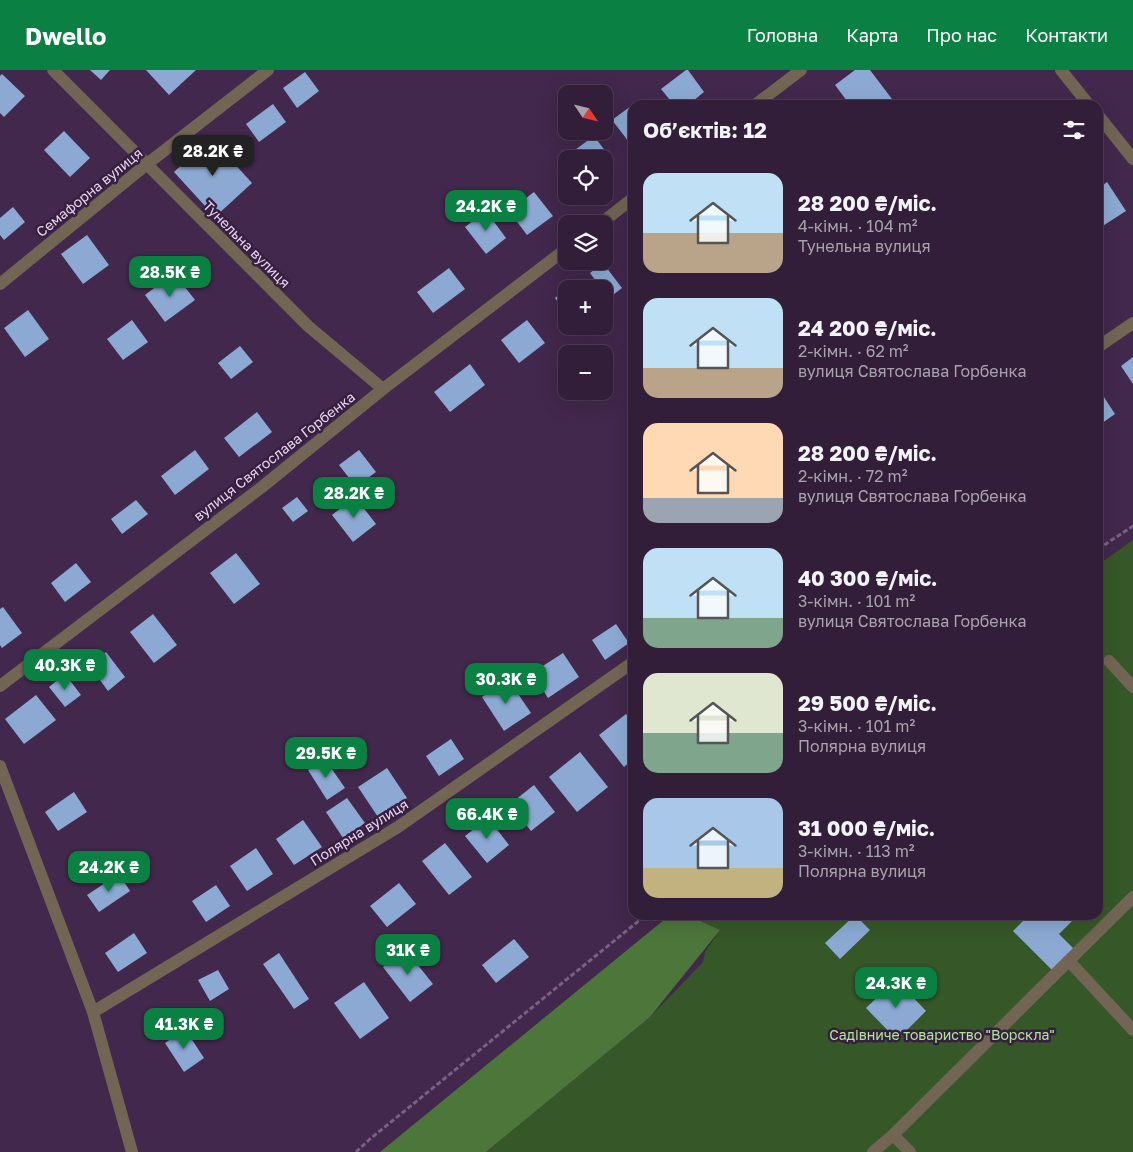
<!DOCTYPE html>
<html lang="uk">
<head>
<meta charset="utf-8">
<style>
	body { margin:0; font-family:"Golos Text",sans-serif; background:#3a2741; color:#f1f3f6; height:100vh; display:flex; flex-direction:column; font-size:19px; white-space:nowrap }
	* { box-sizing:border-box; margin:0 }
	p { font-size:16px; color:#a8a2ae }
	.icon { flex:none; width:28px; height:28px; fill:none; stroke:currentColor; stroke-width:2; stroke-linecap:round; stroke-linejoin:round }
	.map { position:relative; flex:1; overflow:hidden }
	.panel { position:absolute; left:628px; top:30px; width:475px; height:820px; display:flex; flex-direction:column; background:#321e39; border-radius:15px; box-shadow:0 5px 20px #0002,0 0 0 1px #4d3c53 }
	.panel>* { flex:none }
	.needle { width:32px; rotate:125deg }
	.buttons { position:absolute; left:558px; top:15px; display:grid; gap:10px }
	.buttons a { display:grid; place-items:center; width:55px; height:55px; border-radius:10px; background:#321e39; box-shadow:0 5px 20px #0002,0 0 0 1px #4d3c53; font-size:25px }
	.price { position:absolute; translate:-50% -42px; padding:0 11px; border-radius:10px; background:#0b8043; color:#fff; font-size:16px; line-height:32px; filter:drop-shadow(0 1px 2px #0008) }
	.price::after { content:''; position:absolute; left:50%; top:30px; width:15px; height:11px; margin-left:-8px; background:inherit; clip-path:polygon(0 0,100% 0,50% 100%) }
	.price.current { background:#222; color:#fff }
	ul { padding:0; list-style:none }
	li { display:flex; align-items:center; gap:15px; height:125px; padding:0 15px }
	li span { display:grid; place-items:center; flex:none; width:140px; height:100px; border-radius:15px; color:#555 }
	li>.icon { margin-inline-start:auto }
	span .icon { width:60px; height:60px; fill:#fffc; stroke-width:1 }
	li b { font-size:21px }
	h2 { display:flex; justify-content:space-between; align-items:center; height:60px; padding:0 15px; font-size:21px }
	header { display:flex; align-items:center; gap:30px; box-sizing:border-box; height:70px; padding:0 25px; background:#0b8043; color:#fff }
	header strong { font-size:24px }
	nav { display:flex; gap:28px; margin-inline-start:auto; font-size:18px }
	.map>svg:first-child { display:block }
	.green { fill:#365727 }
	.forest { fill:#4d763b }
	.building { fill:#8ba9d2 }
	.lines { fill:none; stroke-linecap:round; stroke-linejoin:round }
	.path { stroke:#786181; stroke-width:3; stroke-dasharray:5 2.5; stroke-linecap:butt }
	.lane { stroke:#726554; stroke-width:12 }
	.street { stroke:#726554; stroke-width:12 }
	.labels { text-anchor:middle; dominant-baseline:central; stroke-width:5; stroke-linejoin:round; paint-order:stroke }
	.street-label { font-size:14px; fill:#e6d6ec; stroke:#381e41 }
	.park-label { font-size:14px; fill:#ace792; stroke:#381e41 }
</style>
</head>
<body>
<header>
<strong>Dwello</strong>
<nav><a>Головна</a><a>Карта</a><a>Про нас</a><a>Контакти</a></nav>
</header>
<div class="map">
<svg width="1133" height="1082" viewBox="0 0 1133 1082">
	<rect width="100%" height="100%" fill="#42284c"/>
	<polygon class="green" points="1133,470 1133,1082 486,1082 650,947 703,892 705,882 720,860 687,845 1098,845 1098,495"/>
	<polygon class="forest" points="670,845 687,845 720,860 650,947 486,1082 380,1082"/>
	<g class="building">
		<polygon points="90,0 110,0 101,10"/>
		<polygon points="146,0 196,0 169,25"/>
		<polygon points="686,0 688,0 704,22 688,35 674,35 661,19"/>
		<polygon points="855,0 870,0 895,33 892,35 850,35 835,15"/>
		<polygon points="305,2 319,21 297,38 283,18"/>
		<polygon points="2,4 25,26 4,47 0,43 0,6"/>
		<polygon points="635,33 637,35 632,35 632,76 612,50"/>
		<polygon points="273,34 286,52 259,72 246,54"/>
		<polygon points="64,61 90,88 70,107 44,80"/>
		<polygon points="594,66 612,90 604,96 604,89 571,89 568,85"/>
		<polygon points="211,68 252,113 215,147 174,102"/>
		<polygon points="1107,112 1126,141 1098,159 1098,119"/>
		<polygon points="534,122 553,146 527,165 509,141"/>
		<polygon points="13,137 25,152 4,170 0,165 0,148"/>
		<polygon points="486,141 506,168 486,184 465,157"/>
		<polygon points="87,165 109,195 83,214 61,184"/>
		<polygon points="603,193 622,218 609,228 604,219 602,219 590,203"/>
		<polygon points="449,198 465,219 433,243 417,222"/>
		<polygon points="174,203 195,230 165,252 145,225"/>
		<polygon points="576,212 581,219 567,219"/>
		<polygon points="566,219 566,243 555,228"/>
		<polygon points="28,240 49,269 25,287 4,258"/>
		<polygon points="132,250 148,272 123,290 107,269"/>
		<polygon points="527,250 545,273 519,293 501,270"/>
		<polygon points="240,276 253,292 231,309 218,293"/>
		<polygon points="1133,287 1133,314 1121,296"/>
		<polygon points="470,294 485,315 450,342 434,322"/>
		<polygon points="1098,318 1115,344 1098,356"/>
		<polygon points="257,342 272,362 239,387 224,368"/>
		<polygon points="195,380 209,399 175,425 161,406"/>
		<polygon points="359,380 376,402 356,417 339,395"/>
		<polygon points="297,427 308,441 293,452 282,438"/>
		<polygon points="355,427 376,454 353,472 332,445"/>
		<polygon points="136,430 148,444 122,464 111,449"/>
		<polygon points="236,483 260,514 234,534 210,503"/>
		<polygon points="76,493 91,512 65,532 51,513"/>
		<polygon points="3,537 22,563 2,578 0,575 0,539"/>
		<polygon points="153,544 177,575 154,593 130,562"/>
		<polygon points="616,554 629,573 605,590 592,570"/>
		<polygon points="106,582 125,607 108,621 89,595"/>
		<polygon points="563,583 579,607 548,628 532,603"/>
		<polygon points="65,604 81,625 65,637 49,617"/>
		<polygon points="508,609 531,643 504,661 482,627"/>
		<polygon points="36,625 56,650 24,674 5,649"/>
		<polygon points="626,644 632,652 632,690 624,697 599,665"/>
		<polygon points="451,669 464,689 439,706 426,686"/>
		<polygon points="580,682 608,717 577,742 549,707"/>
		<polygon points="325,689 345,718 327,730 308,700"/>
		<polygon points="387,698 407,728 378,747 358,717"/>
		<polygon points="534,715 555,742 531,761 510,734"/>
		<polygon points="74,722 87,742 58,761 45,742"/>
		<polygon points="347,728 365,753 343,768 326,742"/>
		<polygon points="488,748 509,775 487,793 465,766"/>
		<polygon points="303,750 322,777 294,795 276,769"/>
		<polygon points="445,773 472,807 449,825 422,791"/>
		<polygon points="256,778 273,804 247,821 230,796"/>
		<polygon points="119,804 130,821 99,842 87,825"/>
		<polygon points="399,813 416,834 387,857 370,836"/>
		<polygon points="216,815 230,836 206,852 192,831"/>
		<polygon points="855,845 870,860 840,889 825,873"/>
		<polygon points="1029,845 1078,845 1059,864 1074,879 1053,901 1013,861"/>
		<polygon points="134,863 147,883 118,902 105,883"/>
		<polygon points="514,869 529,887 496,913 482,895"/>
		<polygon points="405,879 433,914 410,932 383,897"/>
		<polygon points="279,883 309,929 294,939 263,894"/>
		<polygon points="218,900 229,919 210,931 198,910"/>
		<polygon points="896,909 926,941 897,970 866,938"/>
		<polygon points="364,912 389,948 360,969 334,933"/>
		<polygon points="185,959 204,988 184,1002 165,973"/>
	</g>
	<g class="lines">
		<g class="path">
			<polyline points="1098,479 1133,456"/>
			<polyline points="356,1082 370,1069 646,845"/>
		</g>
		<g class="lane">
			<polyline points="1109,591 1133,617"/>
			<polyline points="1069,891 1133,960"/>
			<polyline points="893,1065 910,1082"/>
			<polyline points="873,1082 893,1065 1133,827"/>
		</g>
		<g class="street">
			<polyline points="53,0 308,256 383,319"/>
			<polyline points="1061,0 1089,35"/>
			<polyline points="755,35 801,0"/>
			<polyline points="1098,45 1133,89"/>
			<polyline points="600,154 632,129"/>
			<polyline points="0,214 147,94 268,0"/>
			<polyline points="1098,277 1133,253"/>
			<polyline points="0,616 262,417 383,319 566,179"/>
			<polyline points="0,696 93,942 132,1082"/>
			<polyline points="93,942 398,757 632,593"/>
		</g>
	</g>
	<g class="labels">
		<g class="street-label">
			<text transform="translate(89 122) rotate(-39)">Семафорна вулиця</text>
			<text transform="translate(247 174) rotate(45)">Тунельна вулиця</text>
			<text transform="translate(274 386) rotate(-38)">вулиця Святослава Горбенка</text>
			<text transform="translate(359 762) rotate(-32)">Полярна вулиця</text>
		</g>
		<g class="park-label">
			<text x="942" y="964">Садівниче товариство "Ворскла"</text>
		</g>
	</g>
</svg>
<div class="buttons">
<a><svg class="needle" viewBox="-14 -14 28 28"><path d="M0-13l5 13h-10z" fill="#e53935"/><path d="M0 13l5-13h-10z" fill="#a8a2ae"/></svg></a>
<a><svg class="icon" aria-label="locate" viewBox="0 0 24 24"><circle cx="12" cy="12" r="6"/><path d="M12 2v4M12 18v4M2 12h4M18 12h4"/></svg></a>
<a><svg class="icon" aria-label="layers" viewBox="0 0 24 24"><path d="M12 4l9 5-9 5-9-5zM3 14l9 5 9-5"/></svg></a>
<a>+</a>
<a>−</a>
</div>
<b class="price current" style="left:213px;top:107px">28.2K ₴</b>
<b class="price" style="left:486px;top:162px">24.2K ₴</b>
<b class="price" style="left:170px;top:228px">28.5K ₴</b>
<b class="price" style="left:354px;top:449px">28.2K ₴</b>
<b class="price" style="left:65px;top:621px">40.3K ₴</b>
<b class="price" style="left:506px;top:635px">30.3K ₴</b>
<b class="price" style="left:326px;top:709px">29.5K ₴</b>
<b class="price" style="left:487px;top:770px">66.4K ₴</b>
<b class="price" style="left:109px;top:823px">24.2K ₴</b>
<b class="price" style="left:408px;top:906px">31K ₴</b>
<b class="price" style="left:896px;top:939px">24.3K ₴</b>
<b class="price" style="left:184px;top:980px">41.3K ₴</b>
<section class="panel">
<h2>Об’єктів: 12<svg class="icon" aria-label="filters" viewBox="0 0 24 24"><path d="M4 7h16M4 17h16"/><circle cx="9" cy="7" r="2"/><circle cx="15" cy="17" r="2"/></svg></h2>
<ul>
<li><span style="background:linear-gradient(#bfe0f5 60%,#b9a48a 0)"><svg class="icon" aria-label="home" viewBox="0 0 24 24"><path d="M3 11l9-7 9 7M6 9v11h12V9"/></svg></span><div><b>28 200 ₴/міс.</b><p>4-кімн. · 104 m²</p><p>Тунельна вулиця</p></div></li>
<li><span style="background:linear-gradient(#bfe0f5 70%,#b9a48a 0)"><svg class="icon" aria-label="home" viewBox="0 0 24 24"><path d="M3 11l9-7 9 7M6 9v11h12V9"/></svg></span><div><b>24 200 ₴/міс.</b><p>2-кімн. · 62 m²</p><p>вулиця Святослава Горбенка</p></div></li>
<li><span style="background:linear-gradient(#ffd9b3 75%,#9aa5b1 0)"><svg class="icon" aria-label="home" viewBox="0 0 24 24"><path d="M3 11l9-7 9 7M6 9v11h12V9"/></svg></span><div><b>28 200 ₴/міс.</b><p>2-кімн. · 72 m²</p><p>вулиця Святослава Горбенка</p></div></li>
<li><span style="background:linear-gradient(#bfe0f5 70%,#7fa58c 0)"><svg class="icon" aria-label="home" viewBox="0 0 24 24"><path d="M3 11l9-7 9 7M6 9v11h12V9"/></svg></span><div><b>40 300 ₴/міс.</b><p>3-кімн. · 101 m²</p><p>вулиця Святослава Горбенка</p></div></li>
<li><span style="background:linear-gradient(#dfe7d0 60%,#7fa58c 0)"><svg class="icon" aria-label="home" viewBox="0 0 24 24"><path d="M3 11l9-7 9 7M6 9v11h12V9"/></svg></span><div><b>29 500 ₴/міс.</b><p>3-кімн. · 101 m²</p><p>Полярна вулиця</p></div></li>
<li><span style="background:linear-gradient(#a9c7e8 70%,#c2b280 0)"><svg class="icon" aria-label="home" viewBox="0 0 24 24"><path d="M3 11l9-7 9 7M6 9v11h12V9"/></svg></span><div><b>31 000 ₴/міс.</b><p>3-кімн. · 113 m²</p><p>Полярна вулиця</p></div></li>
</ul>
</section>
</div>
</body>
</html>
